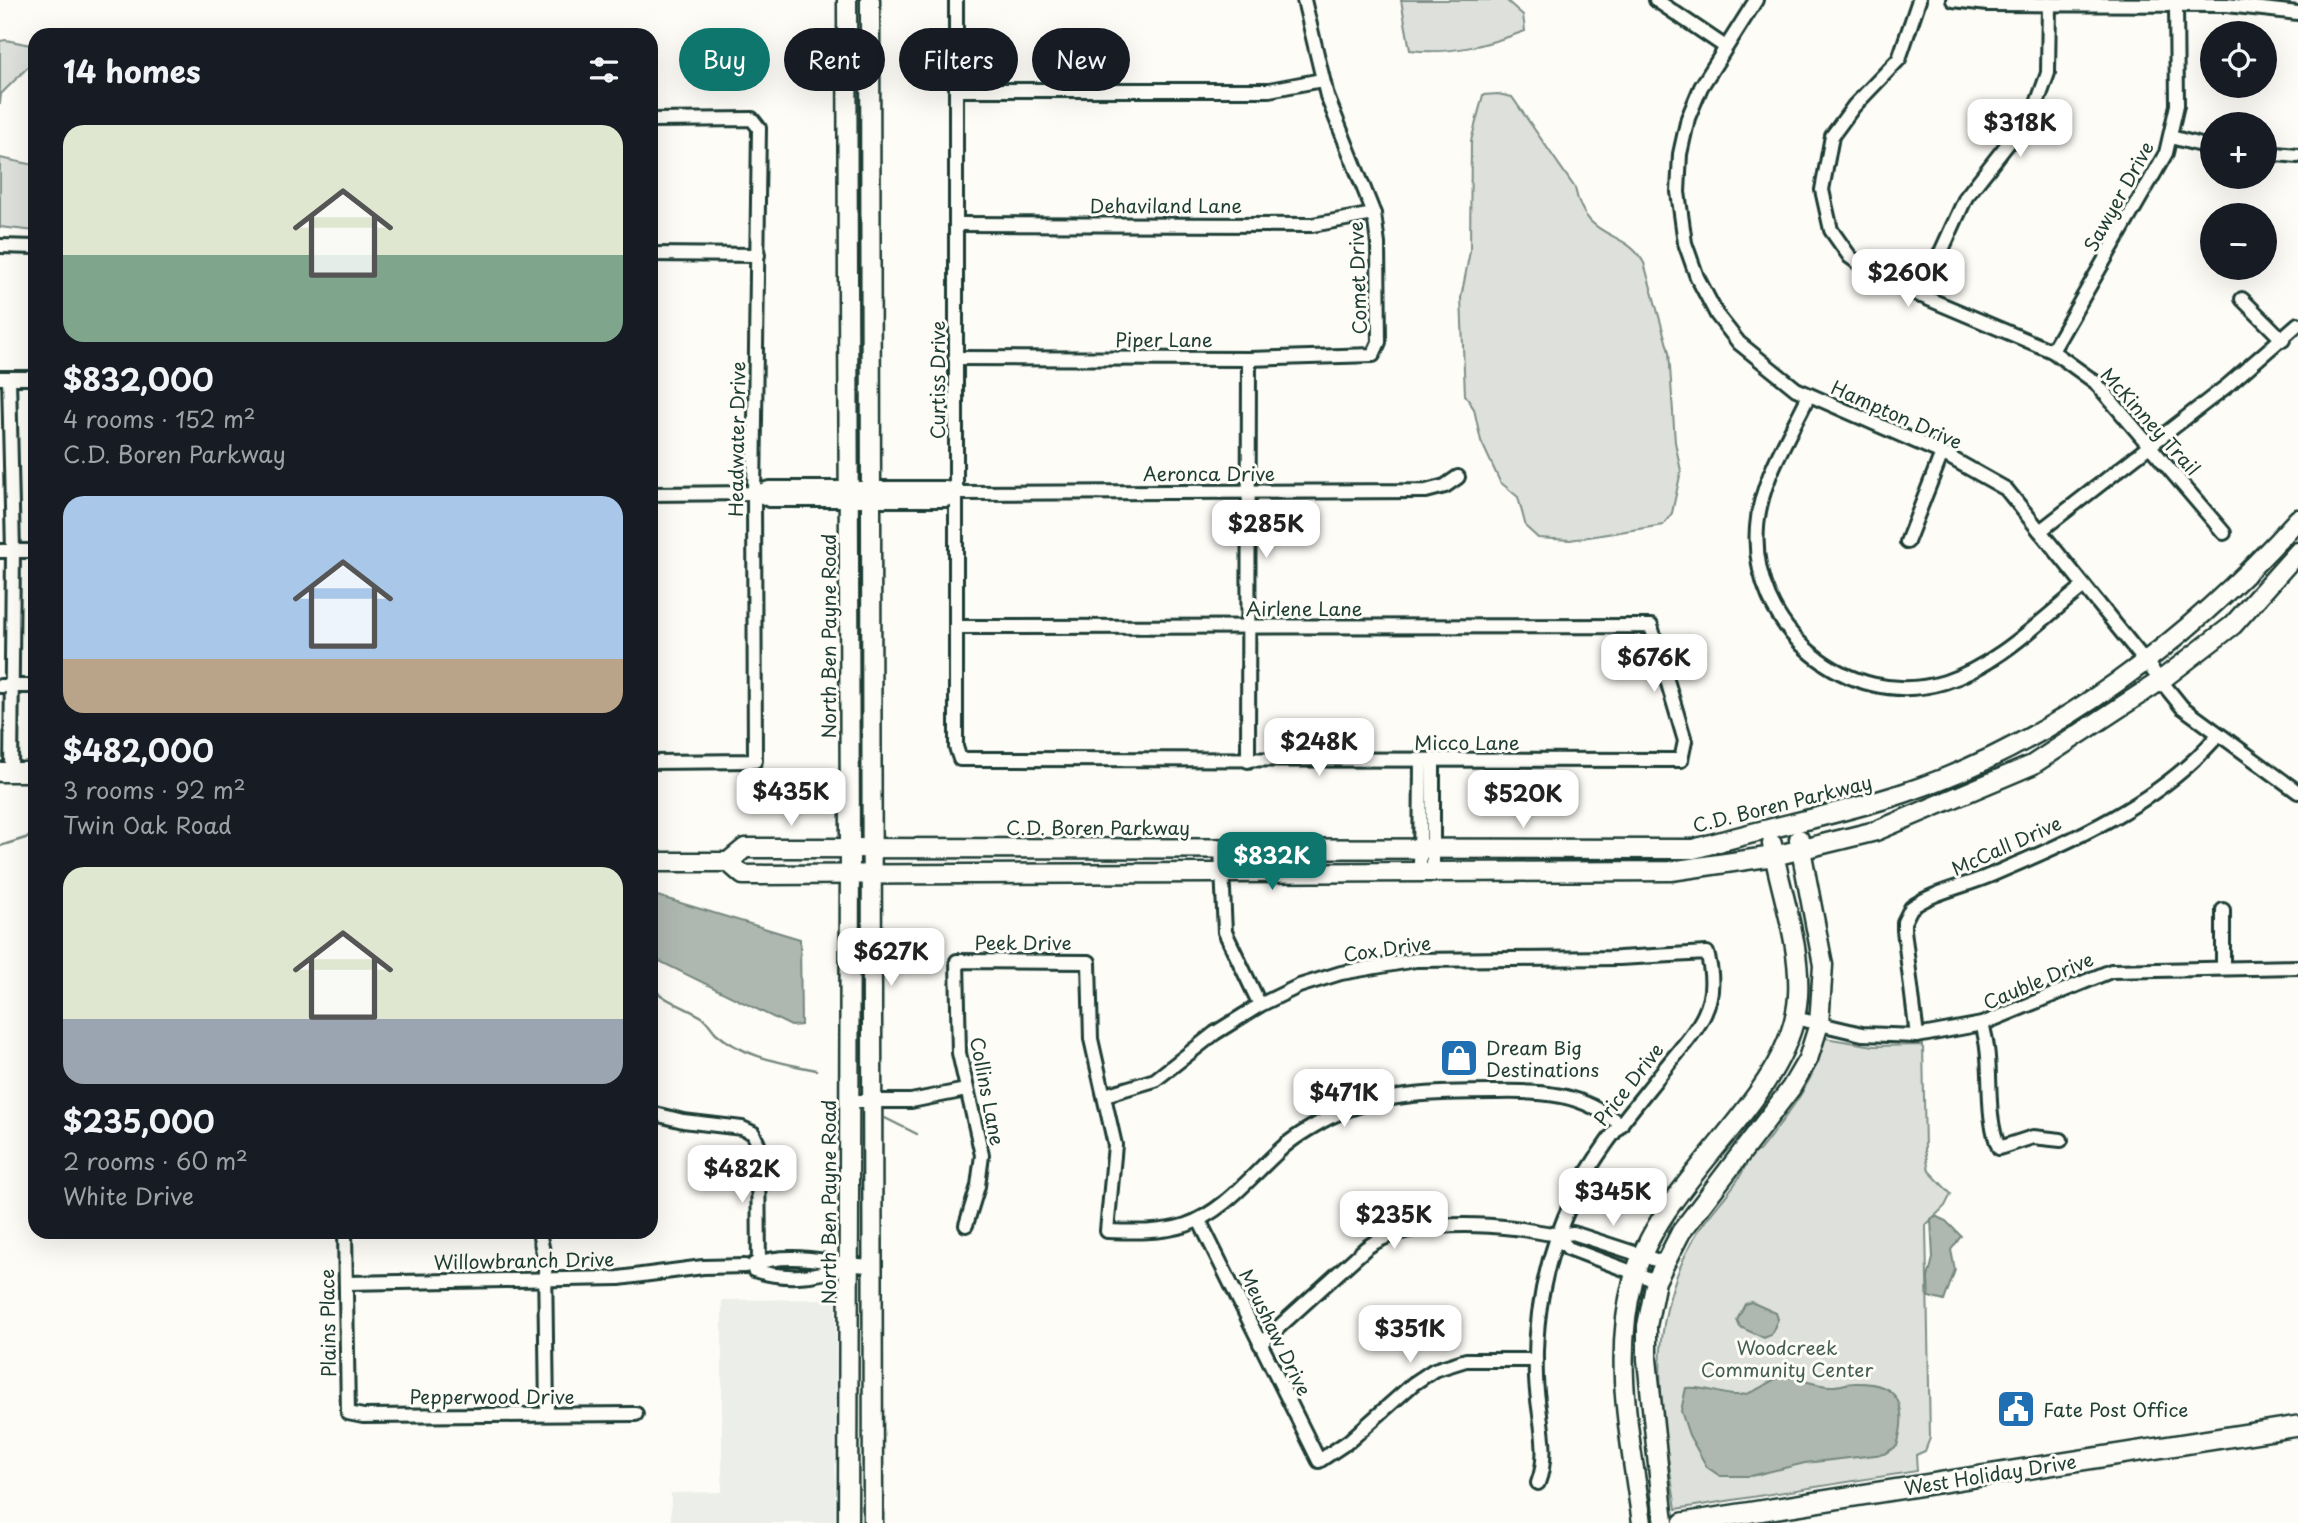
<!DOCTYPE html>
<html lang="en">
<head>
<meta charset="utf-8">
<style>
	body { margin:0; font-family:"Playpen Sans",sans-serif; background:#242831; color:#f1f3f6; height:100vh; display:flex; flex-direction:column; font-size:26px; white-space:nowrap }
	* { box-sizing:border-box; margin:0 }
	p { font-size:23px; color:#9ea1a6 }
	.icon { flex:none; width:38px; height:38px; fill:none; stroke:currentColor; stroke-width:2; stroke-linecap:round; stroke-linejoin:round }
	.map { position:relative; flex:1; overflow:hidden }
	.drawer { position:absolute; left:28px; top:28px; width:630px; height:1211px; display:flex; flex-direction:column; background:#171b24; border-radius:21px; box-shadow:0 7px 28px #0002 }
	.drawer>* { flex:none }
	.hud { position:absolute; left:679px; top:28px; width:665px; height:63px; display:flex; gap:14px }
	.fabs { position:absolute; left:2200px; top:21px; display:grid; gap:14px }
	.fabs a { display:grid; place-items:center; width:77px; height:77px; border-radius:50%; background:#171b24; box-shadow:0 7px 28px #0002; font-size:35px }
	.price { position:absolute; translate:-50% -60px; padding:0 16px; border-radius:14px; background:#fff; color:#222; font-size:23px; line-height:46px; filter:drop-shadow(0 2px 4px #0008) }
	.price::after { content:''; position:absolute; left:50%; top:42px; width:21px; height:16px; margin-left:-10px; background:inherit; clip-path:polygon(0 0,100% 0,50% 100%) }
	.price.selected { background:#0f766e; color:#fff }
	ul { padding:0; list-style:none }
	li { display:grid; align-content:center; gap:14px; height:371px; padding:0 35px }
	li span { display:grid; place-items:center; height:217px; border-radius:21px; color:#555 }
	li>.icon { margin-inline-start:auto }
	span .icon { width:126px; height:126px; fill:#fffc; stroke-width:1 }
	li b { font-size:30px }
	h2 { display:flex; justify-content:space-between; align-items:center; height:84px; padding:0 35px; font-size:30px }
	.pill { padding:0 24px; border-radius:32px; background:#171b24; box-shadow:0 7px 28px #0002; font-size:24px; line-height:63px }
	.pill.selected { background:#0f766e; color:#fff }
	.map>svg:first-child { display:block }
	.built { fill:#eceee9 }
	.green { fill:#dde0db; stroke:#7e8e88; stroke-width:2 }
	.water { fill:#aeb8b1; stroke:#75877f; stroke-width:2 }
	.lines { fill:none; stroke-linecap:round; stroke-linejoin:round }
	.stream { stroke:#75877f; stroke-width:2.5 }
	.street-casing { stroke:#1f3d34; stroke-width:18 }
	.secondary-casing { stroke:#1f3d34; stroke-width:23 }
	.primary-casing { stroke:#1f3d34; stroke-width:24 }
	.street { stroke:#fdfcf7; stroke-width:12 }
	.secondary { stroke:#fdfcf7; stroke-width:18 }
	.primary { stroke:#fdfcf7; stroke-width:19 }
	.labels { text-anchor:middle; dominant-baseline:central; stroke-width:6; stroke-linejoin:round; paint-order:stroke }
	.street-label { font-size:19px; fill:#1f3d34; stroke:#fdfcf7 }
	.poi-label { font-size:19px; fill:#1f3d34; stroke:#fdfcf7; text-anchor:start }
	.park-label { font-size:19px; fill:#455e55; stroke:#fdfcf7 }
</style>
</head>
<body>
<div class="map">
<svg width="2298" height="1523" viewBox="0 0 2298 1523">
	<rect width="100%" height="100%" fill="#fdfcf7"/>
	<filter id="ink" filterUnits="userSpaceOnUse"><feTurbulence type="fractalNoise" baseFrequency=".0143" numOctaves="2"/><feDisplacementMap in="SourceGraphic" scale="14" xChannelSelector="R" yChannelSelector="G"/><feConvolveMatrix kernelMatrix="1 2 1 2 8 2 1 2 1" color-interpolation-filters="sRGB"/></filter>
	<g filter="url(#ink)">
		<polygon class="built" points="836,1299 835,1523 671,1523 671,1493 722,1492 722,1300"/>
		<g class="green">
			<path d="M1401,0H1506L1523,15L1525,31C1487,45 1450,55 1410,50Z"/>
			<polygon points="6,40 30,45 34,52 29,66 1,94 0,104 0,41"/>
			<path d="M1498,94L1512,97L1575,188C1586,243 1624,227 1644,263L1669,352L1675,442L1681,471L1672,513L1663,525L1570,540L1538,538L1526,527L1518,497L1500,482L1481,441L1474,409L1465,395L1461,298L1470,251L1471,141L1483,95Z"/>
			<polygon points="0,158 35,165 35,231 0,227"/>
			<path d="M1825,1038L1874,1046L1923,1045L1925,1150L1929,1171L1951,1194L1945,1206L1926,1225L1930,1438L1925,1451L1916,1455L1917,1471L1676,1509C1661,1412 1643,1330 1694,1238C1710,1209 1741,1186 1750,1154L1759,1151C1787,1115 1814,1084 1825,1038Z"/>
		</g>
		<g class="water">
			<polygon points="654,895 800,939 801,1025 791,1026 651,957 651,897"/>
			<polygon points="1935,1216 1946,1221 1961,1236 1951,1250 1955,1270 1944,1301 1929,1297 1928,1278 1933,1258 1931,1219"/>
			<polygon points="1751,1302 1776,1313 1778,1319 1771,1335 1764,1338 1740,1327 1737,1320 1745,1304"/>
			<path d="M1780,1376C1798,1376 1814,1387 1833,1386C1840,1386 1847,1383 1854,1383C1900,1381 1908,1407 1897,1446L1884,1454L1805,1463L1751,1476H1720L1707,1467L1689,1435L1681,1411L1686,1388C1707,1385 1726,1399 1746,1394C1758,1391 1769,1382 1780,1376Z"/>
		</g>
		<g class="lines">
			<g class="stream">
				<polyline points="0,846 35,835"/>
				<path d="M651,987C665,1001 685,1007 702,1017C708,1021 711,1028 716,1033C743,1057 783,1063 816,1070"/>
				<polyline points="885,1118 917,1134"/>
			</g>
			<defs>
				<g id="street">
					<polyline points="956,0 956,747 960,759 1681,760 1685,741 1651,626 956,627"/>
					<polyline points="1656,0 1724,46"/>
					<polyline points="1756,0 1701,87 1688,118 1680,154 1678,192 1685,243 1697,277 1717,315 1739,343 1796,389 1942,453 2006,489 2182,707 2298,792"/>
					<polyline points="1919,0 1899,59 1854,106 1832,136 1822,190 1831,230 1850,257 1879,278 2052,351 2095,382 2224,533"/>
					<polyline points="1953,0 1988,4 2227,5 2298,13"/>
					<polyline points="956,90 1269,90 1322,80"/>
					<polyline points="651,120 752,119 759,128 754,493 755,761 651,762"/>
					<polyline points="2171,137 2212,148"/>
					<polyline points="2264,153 2298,156"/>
					<polyline points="956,224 1312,225 1374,214"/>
					<polyline points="0,246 35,247"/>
					<polyline points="651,254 758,255"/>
					<polyline points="1921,296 1966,197 2035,109 2048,73 2049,4"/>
					<polyline points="2242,299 2283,340"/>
					<polyline points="2052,351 2166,153 2177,105 2176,5"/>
					<polyline points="955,358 1249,359 1373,355 1379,342 1378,244 1374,214 1327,96 1304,0"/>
					<polyline points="0,378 35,378"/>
					<polyline points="9,378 13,551 11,772"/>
					<path d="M1809,395C1789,437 1760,481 1757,527C1749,627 1847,712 1945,682C1998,665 2041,620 2084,586"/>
					<polyline points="754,493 769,500 946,500 957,493"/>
					<polyline points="651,494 754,493 769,488 946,488 957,493 1426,491 1445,486 1458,477"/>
					<polyline points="2040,531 2228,385 2298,324"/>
					<polyline points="1907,542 1942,453"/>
					<polyline points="0,551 35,551"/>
					<polyline points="0,686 35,686"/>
					<polyline points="1248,761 1249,359"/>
					<polyline points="1221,848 1225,932 1260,1005"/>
					<polyline points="1420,872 1421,761"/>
					<polyline points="1433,872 1433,761"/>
					<polyline points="2223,967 2223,910"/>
					<polyline points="1795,1018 1862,1034 1917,1036 1982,1024 2111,971 2298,967"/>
					<path d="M1982,1024C1995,1066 1983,1109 1999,1148L2033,1137L2061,1140"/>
					<path d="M1917,1036L1904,930V922L1911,908C1932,892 1966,886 1991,875C2071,841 2161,803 2218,735"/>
					<path d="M1105,1095L1155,1080L1215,1033L1260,1005L1299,986L1341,973L1416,960L1619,958L1707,953C1713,974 1714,995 1704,1015C1695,1034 1679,1050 1666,1067C1633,1109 1597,1149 1574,1197C1546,1254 1534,1316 1536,1378C1537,1413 1551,1450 1538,1483"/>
					<polyline points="849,1101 911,1101 966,1090"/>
					<polyline points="651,1113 683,1121 742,1128 753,1133 758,1144 759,1271"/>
					<polyline points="1199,1220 1319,1461 1349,1441 1413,1384 1434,1370 1466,1360 1536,1360"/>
					<path d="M966,1225L978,1186L982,1155L959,1053L957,961L1089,962L1091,1039L1115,1145L1107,1231C1134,1232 1161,1233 1186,1225C1225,1211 1251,1176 1281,1149C1295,1136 1313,1126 1330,1117C1383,1092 1440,1092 1497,1092C1545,1091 1582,1093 1621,1125"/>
					<polyline points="345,1232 348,1413 363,1416 636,1414"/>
					<polyline points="539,1232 545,1262 547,1414"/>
					<polyline points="1557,1236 1568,1248 1656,1281"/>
					<path d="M754,1264C794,1250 831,1265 872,1266"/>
					<path d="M754,1270C786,1281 817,1276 849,1266"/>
					<polyline points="346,1283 619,1278 703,1267 745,1266"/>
					<path d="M1260,1344L1366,1248C1402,1221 1472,1223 1514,1228C1535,1230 1552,1237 1573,1233L1665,1263"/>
				</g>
				<g id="secondary">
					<polyline points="847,0 850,847 848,1523"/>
					<polyline points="870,0 873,1523"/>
					<polyline points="0,772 35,772"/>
					<path d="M651,862H728L745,848L1694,849C1763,828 1835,816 1904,793C2057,742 2192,637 2298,519"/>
					<polyline points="728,862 743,875 1671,871 1774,856 1876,831 2032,765 2160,681 2233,625 2298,552"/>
					<path d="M1642,1523C1631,1442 1612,1362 1633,1281C1661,1175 1792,1099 1798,996C1801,944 1781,894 1772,844"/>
					<polyline points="1664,1523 1647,1359 1647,1326 1656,1281 1681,1232 1791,1088 1808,1059 1819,1024 1823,965 1799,839"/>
				</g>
				<polyline id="primary" points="1683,1523 2298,1426"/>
			</defs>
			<use href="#street" class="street-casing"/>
			<use href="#secondary" class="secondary-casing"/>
			<use href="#primary" class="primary-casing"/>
			<use href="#street" class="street"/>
			<use href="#secondary" class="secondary"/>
			<use href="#primary" class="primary"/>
		</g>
	</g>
	<defs>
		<symbol id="shop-square" viewBox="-11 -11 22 22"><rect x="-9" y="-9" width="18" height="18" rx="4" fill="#1f6fb2" stroke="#fdfcf7"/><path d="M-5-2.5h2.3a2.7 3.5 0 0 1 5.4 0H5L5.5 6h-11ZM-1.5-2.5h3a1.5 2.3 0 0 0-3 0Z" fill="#fff"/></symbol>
		<symbol id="civic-square" viewBox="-11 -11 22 22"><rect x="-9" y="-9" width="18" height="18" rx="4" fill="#1f6fb2" stroke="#fdfcf7"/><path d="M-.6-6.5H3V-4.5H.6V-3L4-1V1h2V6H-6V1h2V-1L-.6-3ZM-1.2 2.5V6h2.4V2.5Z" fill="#fff"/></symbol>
	</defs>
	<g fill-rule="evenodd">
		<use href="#shop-square" x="1437" y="1036" width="44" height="44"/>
		<use href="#civic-square" x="1994" y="1387" width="44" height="44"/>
	</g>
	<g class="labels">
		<g class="street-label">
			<text transform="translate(2118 196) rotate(-61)">Sawyer Drive</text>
			<text x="1166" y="205">Dehaviland Lane</text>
			<text transform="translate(1357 278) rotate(-92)">Comet Drive</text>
			<text x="1164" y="339">Piper Lane</text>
			<text transform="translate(937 380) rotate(-90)">Curtiss Drive</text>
			<text transform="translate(1897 414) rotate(24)">Hampton Drive</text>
			<text transform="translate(2151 421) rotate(48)">McKinney Trail</text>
			<text transform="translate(736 439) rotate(-89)">Headwater Drive</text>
			<text x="1209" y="473">Aeronca Drive</text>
			<text x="1304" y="608">Airlene Lane</text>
			<text transform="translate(828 636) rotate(-90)">North Ben Payne Road</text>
			<text x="1467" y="742">Micco Lane</text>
			<text transform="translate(1782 803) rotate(-14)">C.D. Boren Parkway</text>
			<text x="1098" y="827">C.D. Boren Parkway</text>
			<text transform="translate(2006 845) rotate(-24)">McCall Drive</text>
			<text x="1023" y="942">Peek Drive</text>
			<text transform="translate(1387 948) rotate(-8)">Cox Drive</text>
			<text transform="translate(2038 980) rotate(-23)">Cauble Drive</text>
			<text transform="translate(1628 1084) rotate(-52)">Price Drive</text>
			<text transform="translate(988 1091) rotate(79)">Collins Lane</text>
			<text transform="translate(828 1202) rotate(-90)">North Ben Payne Road</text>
			<text transform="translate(524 1260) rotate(-1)">Willowbranch Drive</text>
			<text transform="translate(327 1323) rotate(-91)">Plains Place</text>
			<text transform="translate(1276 1332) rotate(64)">Meushaw Drive</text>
			<text x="492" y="1396">Pepperwood Drive</text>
			<text transform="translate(1990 1474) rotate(-9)">West Holiday Drive</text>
		</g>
		<g class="poi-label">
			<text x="1486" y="1047">Dream Big<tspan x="1486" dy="22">Destinations</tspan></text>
			<text x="2043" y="1409">Fate Post Office</text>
		</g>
		<g class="park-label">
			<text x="1787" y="1347">Woodcreek<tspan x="1787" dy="22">Community Center</tspan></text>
		</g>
	</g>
</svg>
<div class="fabs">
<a><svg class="icon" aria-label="locate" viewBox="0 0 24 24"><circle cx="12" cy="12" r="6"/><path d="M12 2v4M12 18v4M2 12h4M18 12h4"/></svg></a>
<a>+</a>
<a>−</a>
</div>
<b class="price" style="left:2020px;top:159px">$318K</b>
<b class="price" style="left:1908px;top:309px">$260K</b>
<b class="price" style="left:1266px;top:560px">$285K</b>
<b class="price" style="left:1654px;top:694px">$676K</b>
<b class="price" style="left:1319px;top:778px">$248K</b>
<b class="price" style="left:791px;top:828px">$435K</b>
<b class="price" style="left:1523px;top:830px">$520K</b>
<b class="price selected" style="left:1272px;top:892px">$832K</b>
<b class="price" style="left:891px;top:988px">$627K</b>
<b class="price" style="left:1344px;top:1129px">$471K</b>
<b class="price" style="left:742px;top:1205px">$482K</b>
<b class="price" style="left:1613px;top:1228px">$345K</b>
<b class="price" style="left:1394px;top:1251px">$235K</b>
<b class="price" style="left:1410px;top:1365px">$351K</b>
<div class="hud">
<a class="pill selected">Buy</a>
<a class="pill">Rent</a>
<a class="pill">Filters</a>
<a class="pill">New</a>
</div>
<section class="drawer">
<h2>14 homes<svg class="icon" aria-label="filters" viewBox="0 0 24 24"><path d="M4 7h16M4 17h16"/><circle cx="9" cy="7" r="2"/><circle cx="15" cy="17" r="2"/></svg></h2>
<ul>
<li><span style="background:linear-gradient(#dfe7d0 60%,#7fa58c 0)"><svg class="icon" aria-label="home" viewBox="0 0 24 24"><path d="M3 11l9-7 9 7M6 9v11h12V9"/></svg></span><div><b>$832,000</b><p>4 rooms · 152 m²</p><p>C.D. Boren Parkway</p></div></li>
<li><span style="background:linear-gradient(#a9c7e8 75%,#b9a48a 0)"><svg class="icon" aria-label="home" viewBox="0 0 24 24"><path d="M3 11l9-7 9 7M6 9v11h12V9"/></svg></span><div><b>$482,000</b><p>3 rooms · 92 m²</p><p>Twin Oak Road</p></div></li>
<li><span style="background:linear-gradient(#dfe7d0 70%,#9aa5b1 0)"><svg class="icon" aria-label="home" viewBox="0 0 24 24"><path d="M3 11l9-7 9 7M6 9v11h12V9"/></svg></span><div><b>$235,000</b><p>2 rooms · 60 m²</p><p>White Drive</p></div></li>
</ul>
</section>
</div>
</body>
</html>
